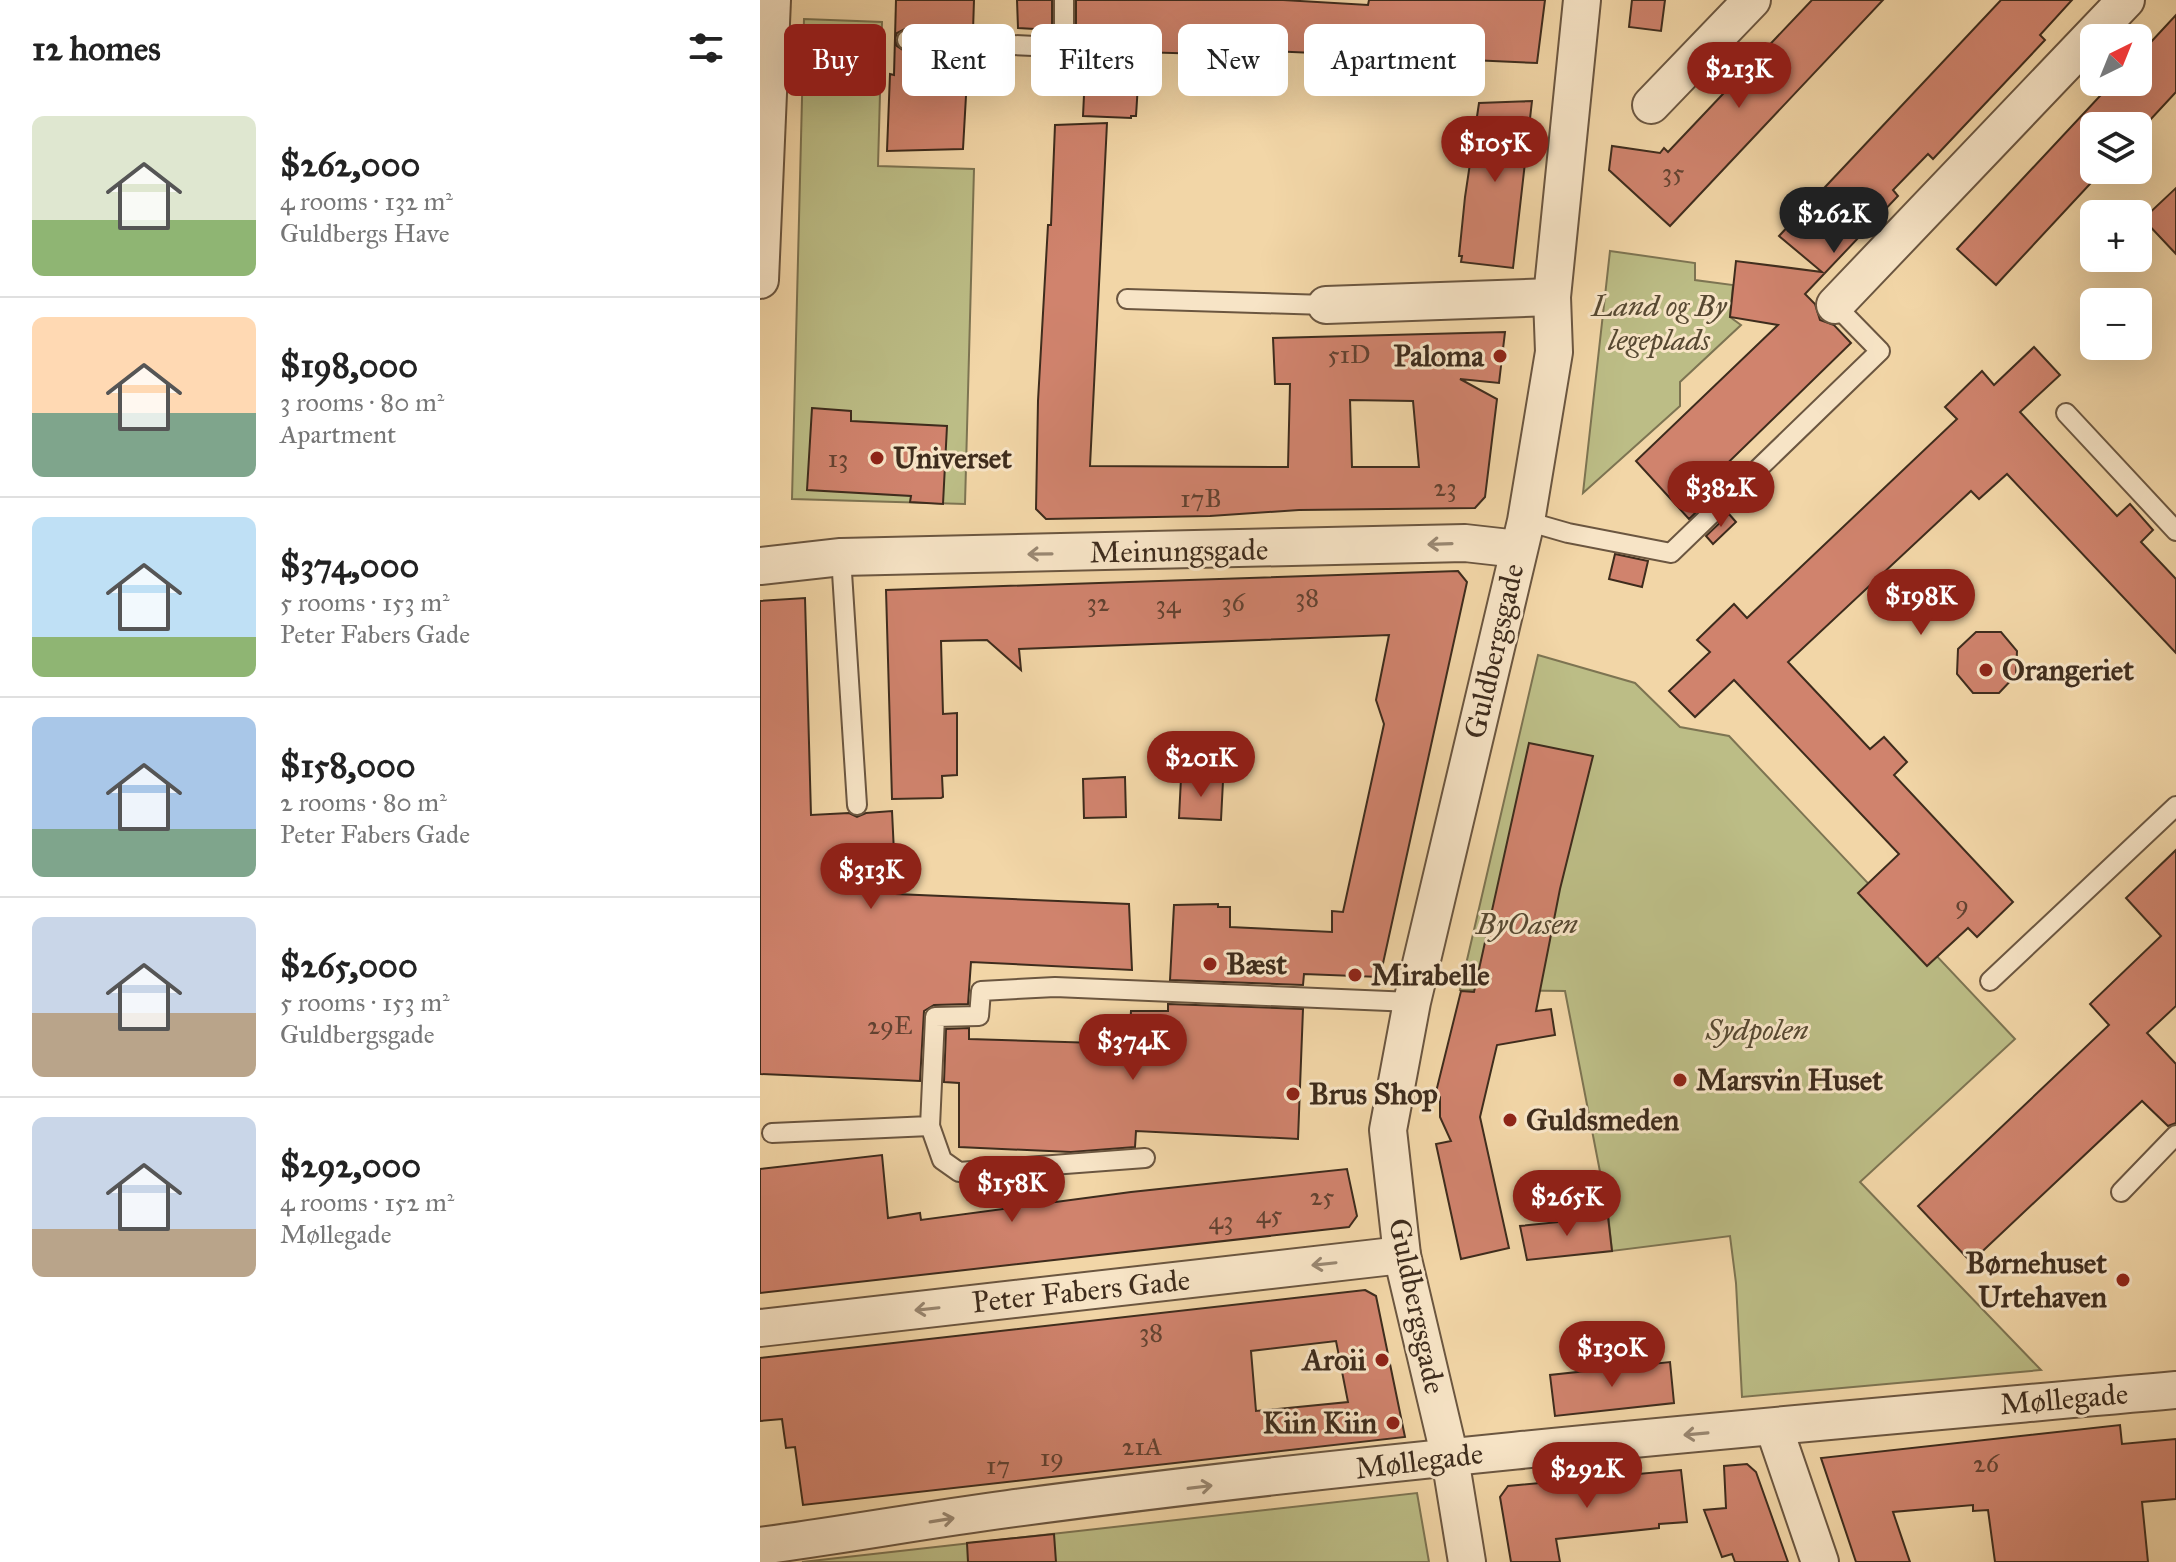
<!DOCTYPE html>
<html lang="en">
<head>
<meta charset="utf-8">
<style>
	body { margin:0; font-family:"IM FELL Great Primer",serif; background:#f6f6f6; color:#222; height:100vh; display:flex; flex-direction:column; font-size:30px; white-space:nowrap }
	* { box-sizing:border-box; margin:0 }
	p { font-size:26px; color:#767676 }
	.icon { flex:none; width:44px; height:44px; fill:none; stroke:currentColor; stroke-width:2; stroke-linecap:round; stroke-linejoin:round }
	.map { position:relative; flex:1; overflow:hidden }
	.details { display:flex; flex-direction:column; background:#fff; width:760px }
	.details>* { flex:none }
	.guide { position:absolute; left:24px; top:24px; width:760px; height:72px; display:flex; gap:16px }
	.needle { width:52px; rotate:43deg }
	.buttons { position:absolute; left:1320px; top:24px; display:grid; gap:16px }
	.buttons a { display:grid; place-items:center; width:72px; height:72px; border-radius:12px; background:#fff; box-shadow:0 8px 32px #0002; font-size:40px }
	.price { position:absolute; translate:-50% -68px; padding:0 18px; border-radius:28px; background:#8f2418; color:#fff; font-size:26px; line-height:52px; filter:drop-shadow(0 2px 4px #0008) }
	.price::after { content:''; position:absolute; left:50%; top:48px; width:24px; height:18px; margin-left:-12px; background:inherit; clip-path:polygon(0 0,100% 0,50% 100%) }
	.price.selected { background:#222; color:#fff }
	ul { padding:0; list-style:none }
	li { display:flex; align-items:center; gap:24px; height:200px; padding:0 32px }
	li+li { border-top:2px solid #e0e0e0 }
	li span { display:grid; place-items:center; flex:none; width:224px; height:160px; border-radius:12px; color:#555 }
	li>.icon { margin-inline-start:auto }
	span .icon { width:96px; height:96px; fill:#fffc; stroke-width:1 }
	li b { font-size:34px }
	h2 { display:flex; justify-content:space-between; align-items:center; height:96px; padding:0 32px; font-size:34px }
	.pill { padding:0 28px; border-radius:12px; background:#fff; box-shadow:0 8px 32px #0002; font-size:28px; line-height:72px }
	.pill.selected { background:#8f2418; color:#fff }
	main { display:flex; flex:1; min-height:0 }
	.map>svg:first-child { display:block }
	.green { fill:#bcbd86; stroke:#7d7452; stroke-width:2 }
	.building { fill:#d0836d; stroke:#3e2c1d; stroke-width:2; fill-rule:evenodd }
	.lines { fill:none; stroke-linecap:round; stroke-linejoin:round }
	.service-casing { stroke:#6b5640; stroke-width:22 }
	.minor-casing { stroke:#6b5640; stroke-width:40 }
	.service { stroke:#f7e4c6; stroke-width:18 }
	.minor { stroke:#f7e4c6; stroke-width:36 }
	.oneway { stroke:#9a8872 }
	.poi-dot { fill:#8f2418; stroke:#f7e4c6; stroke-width:3 }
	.labels { text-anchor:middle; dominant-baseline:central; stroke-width:6; stroke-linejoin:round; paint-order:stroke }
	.number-label { font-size:26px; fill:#624231 }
	.park-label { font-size:30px; font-style:italic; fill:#574932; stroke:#f7e4c6 }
	.poi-label { font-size:30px; font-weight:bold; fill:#3e2c1d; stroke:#f7e4c6; text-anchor:start }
	.street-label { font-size:30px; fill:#3e2c1d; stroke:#f7e4c6 }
</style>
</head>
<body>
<main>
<section class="details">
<h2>12 homes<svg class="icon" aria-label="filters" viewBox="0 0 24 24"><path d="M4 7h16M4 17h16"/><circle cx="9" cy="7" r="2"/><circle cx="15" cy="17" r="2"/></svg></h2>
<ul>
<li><span style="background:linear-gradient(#dfe7d0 65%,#8fb573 0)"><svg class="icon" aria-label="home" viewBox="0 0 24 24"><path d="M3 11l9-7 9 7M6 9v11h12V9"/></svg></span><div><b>$262,000</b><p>4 rooms · 132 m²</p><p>Guldbergs Have</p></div></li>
<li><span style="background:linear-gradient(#ffd9b3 60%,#7fa58c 0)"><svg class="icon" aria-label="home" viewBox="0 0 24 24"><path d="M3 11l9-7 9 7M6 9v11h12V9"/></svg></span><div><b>$198,000</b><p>3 rooms · 80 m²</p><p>Apartment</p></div></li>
<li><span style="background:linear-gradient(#bfe0f5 75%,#8fb573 0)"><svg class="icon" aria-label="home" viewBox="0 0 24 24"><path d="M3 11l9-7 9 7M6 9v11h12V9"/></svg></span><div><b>$374,000</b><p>5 rooms · 153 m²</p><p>Peter Fabers Gade</p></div></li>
<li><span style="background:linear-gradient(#a9c7e8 70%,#7fa58c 0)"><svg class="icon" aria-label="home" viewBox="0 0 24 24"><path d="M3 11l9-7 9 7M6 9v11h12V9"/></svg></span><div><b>$158,000</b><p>2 rooms · 80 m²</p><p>Peter Fabers Gade</p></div></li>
<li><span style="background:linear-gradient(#c9d6e8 60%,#b9a48a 0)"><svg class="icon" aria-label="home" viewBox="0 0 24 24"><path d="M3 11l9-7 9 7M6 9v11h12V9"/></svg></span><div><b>$265,000</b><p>5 rooms · 153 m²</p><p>Guldbergsgade</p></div></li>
<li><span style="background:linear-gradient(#c9d6e8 70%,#b9a48a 0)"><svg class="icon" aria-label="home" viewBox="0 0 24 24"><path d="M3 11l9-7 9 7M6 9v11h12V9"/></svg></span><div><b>$292,000</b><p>4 rooms · 152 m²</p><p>Møllegade</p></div></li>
</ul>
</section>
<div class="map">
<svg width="1416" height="1562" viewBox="0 0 1416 1562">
	<rect width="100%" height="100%" fill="#f2d6a7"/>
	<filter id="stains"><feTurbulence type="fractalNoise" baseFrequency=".0025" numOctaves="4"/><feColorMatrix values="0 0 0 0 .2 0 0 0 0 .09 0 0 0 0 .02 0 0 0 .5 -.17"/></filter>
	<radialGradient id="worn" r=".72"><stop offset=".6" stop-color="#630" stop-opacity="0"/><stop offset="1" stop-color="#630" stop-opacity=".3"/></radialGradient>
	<g class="green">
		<polygon points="44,19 122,22 118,166 214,169 205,504 32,499"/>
		<polygon points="850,251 935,263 935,280 973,285 970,317 981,325 920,382 920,406 823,493"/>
		<polygon points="778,655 875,683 920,727 969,736 1255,1039 1100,1182 1281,1370 982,1397 976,1283 970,1236 852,1251 848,1213 805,991 700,990"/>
		<polygon points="657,1493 669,1562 42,1562"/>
	</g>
	<g class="building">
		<polygon points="136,0 214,0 213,31 147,28 137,33 135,39 137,46 146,52 212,55 211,78 207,78 203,149 127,151 130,74 134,75"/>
		<polygon points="257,0 292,0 292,30 258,28"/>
		<polygon points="316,0 523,0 608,5 609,0 785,0 777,63 510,51 510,56 380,52 376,116 371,116 371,118 323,116 327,32 316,31"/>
		<polygon points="872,0 905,0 901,31 869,27"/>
		<polygon points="1052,0 1123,0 910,226 849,170 852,146 900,153 904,148 908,152"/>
		<polygon points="1241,0 1312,0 1280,35 1285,40 1173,159 1168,154 1133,190 1138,196 1045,294 1055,304 1060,320 1074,325 1091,343 943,487 952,497 929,519 876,461 1018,325 970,317 976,261 1062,272 1019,236"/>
		<polygon points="1416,15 1416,92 1378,133 1378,126 1334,126 1334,170 1343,170 1236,285 1197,249 1353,82 1378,82 1378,56"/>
		<polygon points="772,101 753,268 701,262 702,256 699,256 705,197 719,103"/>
		<path d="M347,123L330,466L528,467L530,384H515L513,338L745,332L739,383L700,379L737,399L725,497L715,508L539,510L450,516L286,519L276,509L278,401L288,225H291L295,125ZM590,400L653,401L659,467H592Z"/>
		<polygon points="1416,188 1416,254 1383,219"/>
		<polygon points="1274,347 1300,375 1260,412 1357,516 1370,504 1393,530 1381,542 1416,579 1416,653 1247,474 1219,499 1211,491 1028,662 1110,749 1124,737 1147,762 1134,775 1253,902 1217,937 1208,928 1167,966 1098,893 1139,854 974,680 935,717 909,691 950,652 937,640 974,604 987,618 1197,419 1185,407 1222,371 1234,385"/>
		<polygon points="52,408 91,411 91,421 187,426 183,504 150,502 151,496 47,490"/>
		<polygon points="969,514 976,522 953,544 946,536"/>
		<polygon points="855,554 888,561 882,587 849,579"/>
		<polygon points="698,571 707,582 620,977 544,974 543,985 410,980 414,905 458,904 458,907 470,907 470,927 572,932 572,911 583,912 624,724 616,700 629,635 259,649 261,670 227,640 181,641 183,714 197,713 197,775 182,776 183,797 181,798 132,799 126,590"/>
		<polygon points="45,598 51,815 89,813 97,817 106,813 132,811 136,894 369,904 372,970 211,962 208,1004 174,1005 164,1011 160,1081 0,1074 0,601"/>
		<polygon points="1216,632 1241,632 1257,651 1256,675 1239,693 1213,693 1197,674 1198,649"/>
		<polygon points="769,743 833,756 800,889 776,1011 791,1009 795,1035 737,1045 720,1117 749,1248 701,1259 676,1144 691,1141 680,1117 680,1097 675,1096 701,991 714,992"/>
		<polygon points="365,777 366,817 324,818 323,779"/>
		<polygon points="421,778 463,781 461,820 419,818"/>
		<polygon points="1416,850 1416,1006 1387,1033 1416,1064 1416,1123 1408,1126 1382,1101 1211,1262 1158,1206 1349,1025 1330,1004 1401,936 1366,898"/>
		<polygon points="408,1004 543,1009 538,1139 376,1131 375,1147 311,1152 199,1147 199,1083 184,1082 186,1029 209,1028 209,1039 369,1044 371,1011 408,1011"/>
		<polygon points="122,1155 128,1218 160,1213 161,1220 371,1192 587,1169 597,1216 589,1227 0,1293 0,1169"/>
		<polygon points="848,1217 852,1251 767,1260 760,1226"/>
		<path d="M605,1290L616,1296L645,1437L43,1505L35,1447L26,1448L22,1419L0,1421V1358ZM576,1341L588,1402L496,1411L491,1351Z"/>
		<polygon points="910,1362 914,1403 795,1416 790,1375"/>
		<polygon points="1360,1425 1362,1444 1416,1439 1416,1499 1382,1502 1388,1562 1235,1562 1228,1510 1213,1511 1213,1505 1133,1512 1150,1562 1096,1562 1061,1458"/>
		<polygon points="987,1464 996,1472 1028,1562 975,1562 972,1554 962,1557 944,1510 966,1508 964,1466"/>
		<polygon points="921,1470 927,1522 899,1524 899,1528 796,1539 800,1562 751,1562 740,1497 748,1486"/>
		<polygon points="294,1534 296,1562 208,1562 207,1543"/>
	</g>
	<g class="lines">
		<defs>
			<g id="service">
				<polyline points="147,40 296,47 304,37 304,0"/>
				<polyline points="367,299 566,305"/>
				<polyline points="1306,413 1416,531"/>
				<polyline points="766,521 808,533 911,553 1120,351 1075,305"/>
				<polyline points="81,557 97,805"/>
				<polyline points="1230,981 1416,806"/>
				<polyline points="170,1126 182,1160 199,1172 385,1158"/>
				<polyline points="12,1133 170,1126 175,1017 219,1016 221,991 295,987 652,1002"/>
				<polyline points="1361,1192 1416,1135"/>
			</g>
			<g id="minor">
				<polyline points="891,105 992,0"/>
				<polyline points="0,280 12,0"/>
				<polyline points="566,305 792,297"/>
				<polyline points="1075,305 1366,0"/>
				<polyline points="0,566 81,557 705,543 758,549"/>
				<polyline points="0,1328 642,1255"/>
				<polyline points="1014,1428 1060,1562"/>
				<path d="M0,1546C83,1535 165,1520 248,1509C636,1457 1026,1425 1416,1390"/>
				<polyline points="707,1562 690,1458 642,1255 628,1130 652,1002 766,521 794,352 792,297 822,0"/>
			</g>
		</defs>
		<use href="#service" class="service-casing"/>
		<use href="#minor" class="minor-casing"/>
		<use href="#service" class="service"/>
		<use href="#minor" class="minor"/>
	</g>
	<defs><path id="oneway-shaft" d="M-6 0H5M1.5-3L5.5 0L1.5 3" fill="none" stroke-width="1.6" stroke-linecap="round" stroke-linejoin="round" transform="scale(2)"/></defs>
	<g class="oneway">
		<use href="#oneway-shaft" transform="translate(680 544) rotate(178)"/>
		<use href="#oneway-shaft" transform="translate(280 554) rotate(179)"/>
		<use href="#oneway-shaft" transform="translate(564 1264) rotate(174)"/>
		<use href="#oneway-shaft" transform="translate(167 1309) rotate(174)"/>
		<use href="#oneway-shaft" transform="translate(936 1434) rotate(175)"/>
		<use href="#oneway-shaft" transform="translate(440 1487) rotate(-7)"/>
		<use href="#oneway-shaft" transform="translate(182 1520) rotate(-9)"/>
	</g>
	<g class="poi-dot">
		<circle cx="740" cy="356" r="8"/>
		<circle cx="117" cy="458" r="8"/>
		<circle cx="1226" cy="670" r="8"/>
		<circle cx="450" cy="964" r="8"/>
		<circle cx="595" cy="975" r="8"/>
		<circle cx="920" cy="1080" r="8"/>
		<circle cx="533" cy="1094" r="8"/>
		<circle cx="750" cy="1120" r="8"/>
		<circle cx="1363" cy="1280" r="8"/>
		<circle cx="622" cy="1360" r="8"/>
		<circle cx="633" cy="1423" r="8"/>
	</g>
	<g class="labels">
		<g class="number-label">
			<text x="913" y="172">35</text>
			<text x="589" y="354">51D</text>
			<text x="78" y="458">13</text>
			<text x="685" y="487">23</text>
			<text x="441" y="498">17B</text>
			<text x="547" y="597">38</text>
			<text x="338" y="602">32</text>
			<text x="473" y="602">36</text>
			<text x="408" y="604">34</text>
			<text x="1202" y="904">9</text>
			<text x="130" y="1025">29E</text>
			<text x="562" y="1196">25</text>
			<text x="509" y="1214">45</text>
			<text x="461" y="1220">43</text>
			<text x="391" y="1332">38</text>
			<text x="382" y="1446">21A</text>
			<text x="292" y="1457">19</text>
			<text x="1226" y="1463">26</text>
			<text x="238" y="1465">17</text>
		</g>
		<g class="park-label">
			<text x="899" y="306">Land og By<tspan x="899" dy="34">legeplads</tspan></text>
			<text x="767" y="924">ByOasen</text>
			<text x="997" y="1030">Sydpolen</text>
		</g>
		<g class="poi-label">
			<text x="724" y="356" text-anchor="end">Paloma</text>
			<text x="133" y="458">Universet</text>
			<text x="1242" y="670">Orangeriet</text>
			<text x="466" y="964">Bæst</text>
			<text x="611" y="975">Mirabelle</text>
			<text x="936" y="1080">Marsvin Huset</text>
			<text x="549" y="1094">Brus Shop</text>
			<text x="766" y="1120">Guldsmeden</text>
			<text x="1347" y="1263" text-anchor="end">Børnehuset<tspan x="1347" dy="34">Urtehaven</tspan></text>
			<text x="606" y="1360" text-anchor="end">Aroii</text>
			<text x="617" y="1423" text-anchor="end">Kiin Kiin</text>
		</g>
		<g class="street-label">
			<text transform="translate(419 551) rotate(-1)">Meinungsgade</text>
			<text transform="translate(734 651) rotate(-77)">Guldbergsgade</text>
			<text transform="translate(321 1291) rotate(-6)">Peter Fabers Gade</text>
			<text transform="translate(657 1306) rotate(78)">Guldbergsgade</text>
			<text transform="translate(1304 1399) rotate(-5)">Møllegade</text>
			<text transform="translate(659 1461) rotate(-7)">Møllegade</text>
		</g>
	</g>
	<rect width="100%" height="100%" filter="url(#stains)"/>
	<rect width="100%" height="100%" fill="url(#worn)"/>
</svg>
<div class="buttons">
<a><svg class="needle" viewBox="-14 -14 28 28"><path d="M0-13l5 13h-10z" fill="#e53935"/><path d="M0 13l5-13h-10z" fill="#767676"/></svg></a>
<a><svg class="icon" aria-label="layers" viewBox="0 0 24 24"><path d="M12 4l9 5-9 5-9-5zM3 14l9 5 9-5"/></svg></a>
<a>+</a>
<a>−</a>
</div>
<b class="price" style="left:979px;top:110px">$213K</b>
<b class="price" style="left:735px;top:184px">$105K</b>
<b class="price selected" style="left:1074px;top:255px">$262K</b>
<b class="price" style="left:961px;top:529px">$382K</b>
<b class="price" style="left:1161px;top:637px">$198K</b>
<b class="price" style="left:441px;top:799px">$201K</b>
<b class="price" style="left:111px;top:911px">$313K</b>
<b class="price" style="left:373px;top:1082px">$374K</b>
<b class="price" style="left:252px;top:1224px">$158K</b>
<b class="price" style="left:807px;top:1238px">$265K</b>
<b class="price" style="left:852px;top:1389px">$130K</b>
<b class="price" style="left:827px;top:1510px">$292K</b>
<div class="guide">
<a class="pill selected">Buy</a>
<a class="pill">Rent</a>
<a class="pill">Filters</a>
<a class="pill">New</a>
<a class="pill">Apartment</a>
</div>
</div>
</main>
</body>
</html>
